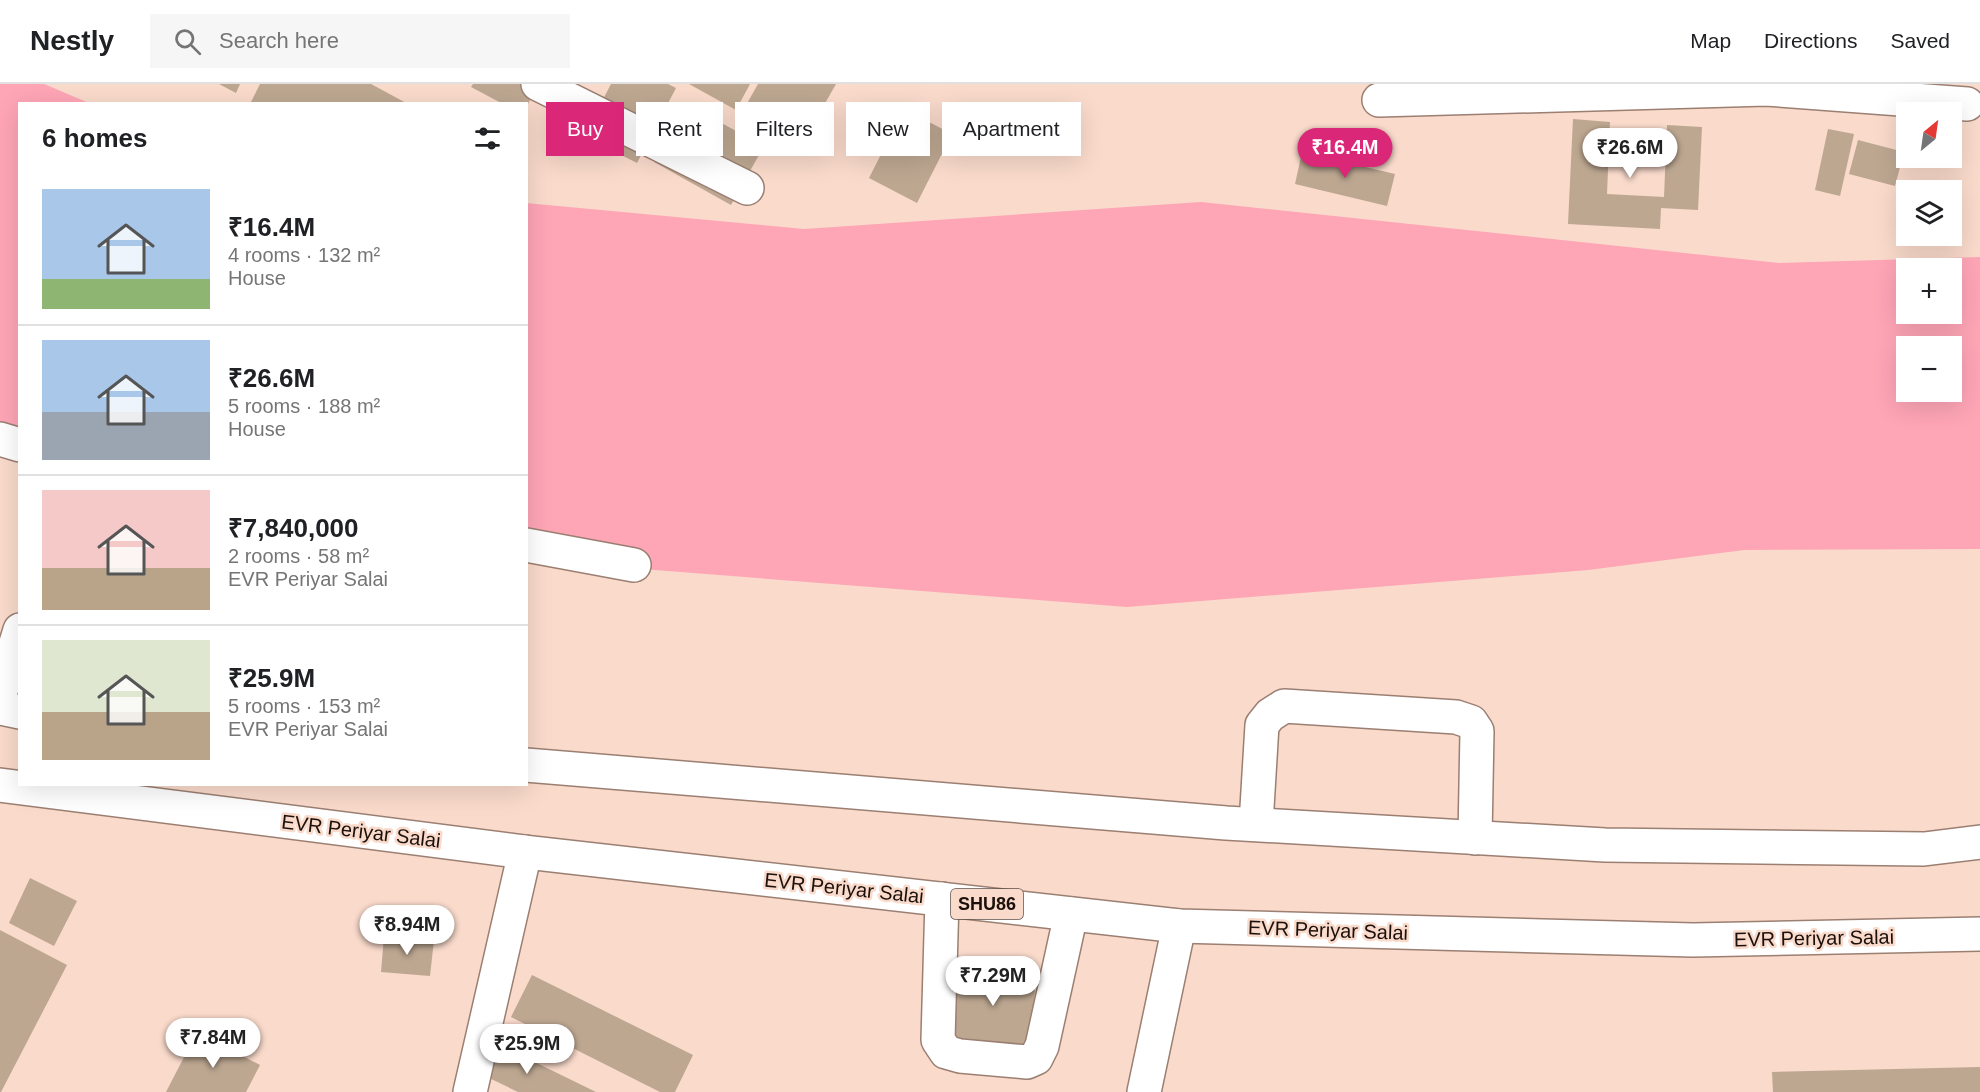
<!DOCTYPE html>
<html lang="en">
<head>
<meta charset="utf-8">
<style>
	body { margin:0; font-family:Arial,sans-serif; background:#f6f6f6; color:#202124; height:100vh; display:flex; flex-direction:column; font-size:22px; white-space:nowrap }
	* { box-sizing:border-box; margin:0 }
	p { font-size:20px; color:#757577 }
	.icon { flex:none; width:33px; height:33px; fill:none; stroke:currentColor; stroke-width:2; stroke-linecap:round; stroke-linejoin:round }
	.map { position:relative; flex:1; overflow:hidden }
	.side { position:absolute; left:18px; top:18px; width:510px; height:684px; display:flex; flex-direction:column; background:#fff; border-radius:0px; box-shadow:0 6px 24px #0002 }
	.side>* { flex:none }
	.guide { position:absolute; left:546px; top:18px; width:570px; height:54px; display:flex; gap:12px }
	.needle { width:39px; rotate:29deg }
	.tools { position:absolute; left:1896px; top:18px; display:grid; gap:12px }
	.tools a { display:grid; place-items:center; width:66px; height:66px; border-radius:0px; background:#fff; box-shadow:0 6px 24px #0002; font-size:30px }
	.price { position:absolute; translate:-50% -51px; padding:0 14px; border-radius:21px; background:#fff; color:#222; font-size:20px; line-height:39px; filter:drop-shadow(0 2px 3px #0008) }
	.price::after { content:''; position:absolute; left:50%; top:36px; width:18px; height:14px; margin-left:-9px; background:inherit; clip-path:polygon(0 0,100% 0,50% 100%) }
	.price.active { background:#db2777; color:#fff }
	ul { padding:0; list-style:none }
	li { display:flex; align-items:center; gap:18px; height:150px; padding:0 24px }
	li+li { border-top:2px solid #e0e0e0 }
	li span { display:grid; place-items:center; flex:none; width:168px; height:120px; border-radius:0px; color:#555 }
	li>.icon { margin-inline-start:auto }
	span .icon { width:72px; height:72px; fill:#fffc; stroke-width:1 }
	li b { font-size:26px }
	h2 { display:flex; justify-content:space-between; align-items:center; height:72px; padding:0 24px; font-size:26px }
	.chip { padding:0 21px; border-radius:0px; background:#fff; box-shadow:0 6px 24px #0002; font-size:21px; line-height:54px }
	.chip.active { background:#db2777; color:#fff }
	header { display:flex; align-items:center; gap:36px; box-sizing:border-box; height:84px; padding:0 30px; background:#fff; border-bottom:2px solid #e0e0e0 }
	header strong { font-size:28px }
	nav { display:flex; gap:33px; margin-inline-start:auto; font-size:21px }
	.search { width:420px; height:54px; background:#f6f6f6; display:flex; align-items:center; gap:15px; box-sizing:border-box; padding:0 21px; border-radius:0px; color:#757577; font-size:22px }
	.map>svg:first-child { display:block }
	.water { fill:#fea5b6; fill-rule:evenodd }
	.building { fill:#bda791 }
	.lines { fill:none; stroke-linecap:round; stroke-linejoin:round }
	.minor-casing { stroke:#9b7f72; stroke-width:36 }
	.major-casing { stroke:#9b7f72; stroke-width:36 }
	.minor { stroke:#fff; stroke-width:33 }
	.major { stroke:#fff; stroke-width:33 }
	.labels { text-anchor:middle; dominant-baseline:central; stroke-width:5; stroke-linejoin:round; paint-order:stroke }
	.shield { fill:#f9dacb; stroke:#5e4d45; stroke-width:1.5 }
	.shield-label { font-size:18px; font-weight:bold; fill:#1b100b }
	.street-label { font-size:20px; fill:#1b100b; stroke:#f9dacb }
</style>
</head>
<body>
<header>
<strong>Nestly</strong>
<div class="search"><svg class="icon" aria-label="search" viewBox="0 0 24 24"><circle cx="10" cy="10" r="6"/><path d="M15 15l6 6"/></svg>Search here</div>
<nav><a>Map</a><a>Directions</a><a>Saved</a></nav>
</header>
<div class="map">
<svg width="1980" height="1008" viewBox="0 0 1980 1008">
	<rect width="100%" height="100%" fill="#f9dacb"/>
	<g class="water">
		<polygon points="0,0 44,0 89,19 20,20 19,368 0,363"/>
		<path d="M1201,118L1779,179L1980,173V465L1744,466L1588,486L1127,523L527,476L526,119L804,145ZM1906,184H1952V230H1906ZM1906,262H1952V308H1906Z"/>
	</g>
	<g class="building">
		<polygon points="219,0 240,0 236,9"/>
		<polygon points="260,0 371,0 408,20 250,20"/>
		<polygon points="473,0 538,0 528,20 503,20 471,3"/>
		<polygon points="611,0 668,0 676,4 637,79 584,52"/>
		<polygon points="689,0 750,0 736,26"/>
		<polygon points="758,0 836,0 799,65 740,32"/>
		<polygon points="686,20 764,62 731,121 654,78"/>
		<polygon points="904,25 952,50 917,119 869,94"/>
		<polygon points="1573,35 1610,38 1607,110 1664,113 1667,41 1702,43 1698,126 1661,124 1660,145 1568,140"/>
		<polygon points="1828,45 1854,50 1840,112 1815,106"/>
		<polygon points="1858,56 1904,68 1895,102 1849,90"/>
		<polygon points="1302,68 1395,90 1387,122 1295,100"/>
		<polygon points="30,794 77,817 54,862 9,839"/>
		<polygon points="0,846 67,881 1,1008 0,1008"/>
		<polygon points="384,852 434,856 430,892 381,888"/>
		<polygon points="953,881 1036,885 1032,965 953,962"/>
		<polygon points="532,891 693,971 675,1008 660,1008 511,933"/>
		<polygon points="197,948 260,981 246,1008 166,1008"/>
		<polygon points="498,960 596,1008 518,1008 483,991"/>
		<polygon points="1980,983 1980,1008 1773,1008 1772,988"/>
	</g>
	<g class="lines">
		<defs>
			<g id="minor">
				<polyline points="538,0 747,104"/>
				<polyline points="1379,16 1766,5 1967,20"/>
				<polyline points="0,355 20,361"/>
				<polyline points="526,461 634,481"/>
				<polyline points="0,610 20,546"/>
				<polyline points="1256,740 1262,641 1270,631 1284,622 1456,633 1471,638 1477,647 1475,754"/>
				<polyline points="942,815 938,956 946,968 960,972 1027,978 1036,974 1042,962 1071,830"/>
				<polyline points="470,1008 525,768"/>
				<polyline points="1144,1008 1179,842"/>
			</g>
			<g id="major">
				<polyline points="0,624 20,628"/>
				<polyline points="526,681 1226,739 1605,761 1924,765 1980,758"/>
				<polyline points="0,701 525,768 1179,842 1693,856 1980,850"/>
			</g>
		</defs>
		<use href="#minor" class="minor-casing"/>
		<use href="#major" class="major-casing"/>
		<use href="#minor" class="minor"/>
		<use href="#major" class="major"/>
	</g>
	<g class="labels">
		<rect class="shield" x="951" y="805" width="72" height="30" rx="4.5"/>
		<g class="shield-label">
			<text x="987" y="820">SHU86</text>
		</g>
		<g class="street-label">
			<text transform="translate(361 747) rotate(7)">EVR Periyar Salai</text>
			<text transform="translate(844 804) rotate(6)">EVR Periyar Salai</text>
			<text transform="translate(1328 846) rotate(2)">EVR Periyar Salai</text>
			<text transform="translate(1814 854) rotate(-1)">EVR Periyar Salai</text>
		</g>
	</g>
</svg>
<div class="tools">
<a><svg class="needle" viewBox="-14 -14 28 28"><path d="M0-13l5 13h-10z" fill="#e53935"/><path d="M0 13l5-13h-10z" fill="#757577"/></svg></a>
<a><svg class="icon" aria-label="layers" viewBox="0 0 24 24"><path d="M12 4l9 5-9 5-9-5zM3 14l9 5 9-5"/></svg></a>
<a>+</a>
<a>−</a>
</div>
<b class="price active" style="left:1345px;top:95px">₹16.4M</b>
<b class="price" style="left:1630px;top:95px">₹26.6M</b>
<b class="price" style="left:407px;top:872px">₹8.94M</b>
<b class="price" style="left:993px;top:923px">₹7.29M</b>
<b class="price" style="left:213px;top:985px">₹7.84M</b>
<b class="price" style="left:527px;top:991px">₹25.9M</b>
<div class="guide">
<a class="chip active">Buy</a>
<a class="chip">Rent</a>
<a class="chip">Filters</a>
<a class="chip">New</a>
<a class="chip">Apartment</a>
</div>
<section class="side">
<h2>6 homes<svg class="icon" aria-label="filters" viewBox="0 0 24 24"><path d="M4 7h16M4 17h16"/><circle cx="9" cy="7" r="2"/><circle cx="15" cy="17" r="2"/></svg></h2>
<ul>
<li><span style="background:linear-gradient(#a9c7e8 75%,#8fb573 0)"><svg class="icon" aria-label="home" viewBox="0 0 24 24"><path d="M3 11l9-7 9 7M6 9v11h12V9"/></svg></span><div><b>₹16.4M</b><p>4 rooms · 132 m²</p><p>House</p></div></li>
<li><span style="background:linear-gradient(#a9c7e8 60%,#9aa5b1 0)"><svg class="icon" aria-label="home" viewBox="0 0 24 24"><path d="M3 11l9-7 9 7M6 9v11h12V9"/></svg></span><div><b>₹26.6M</b><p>5 rooms · 188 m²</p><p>House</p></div></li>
<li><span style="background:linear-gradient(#f6c9c9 65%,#b9a48a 0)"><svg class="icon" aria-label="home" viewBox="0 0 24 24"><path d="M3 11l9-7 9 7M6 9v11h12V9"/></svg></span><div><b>₹7,840,000</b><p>2 rooms · 58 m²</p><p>EVR Periyar Salai</p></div></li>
<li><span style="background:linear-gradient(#dfe7d0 60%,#b9a48a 0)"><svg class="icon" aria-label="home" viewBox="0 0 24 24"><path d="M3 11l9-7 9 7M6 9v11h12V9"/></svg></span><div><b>₹25.9M</b><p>5 rooms · 153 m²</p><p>EVR Periyar Salai</p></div></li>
</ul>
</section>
</div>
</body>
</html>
